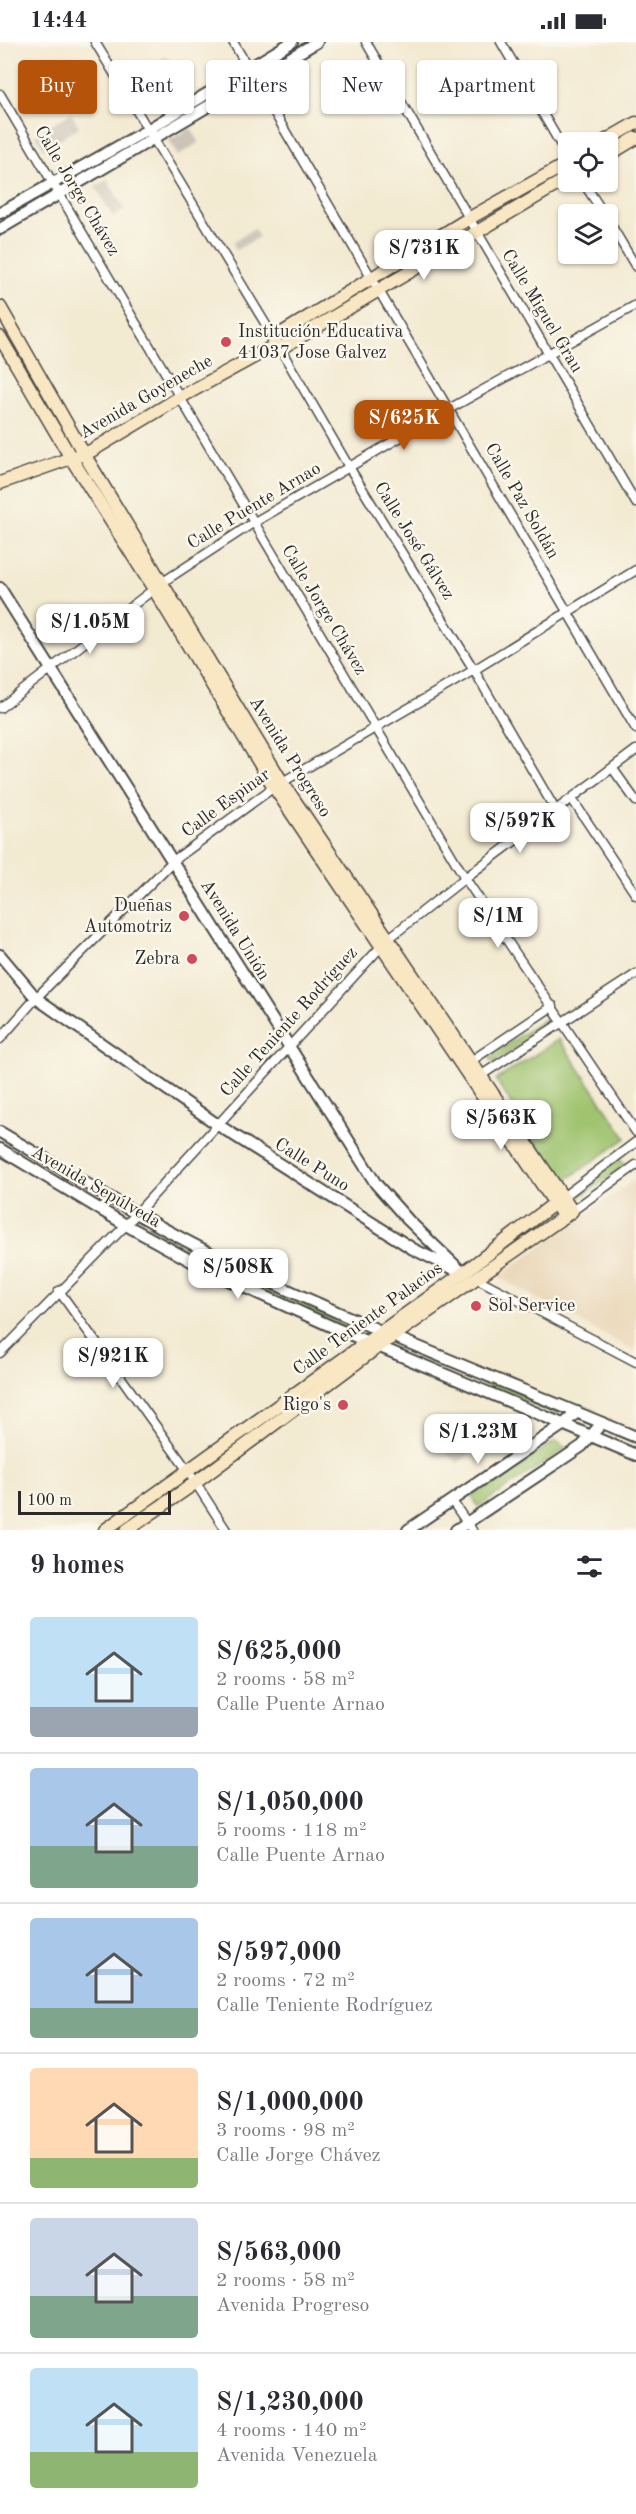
<!DOCTYPE html>
<html lang="en">
<head>
<meta charset="utf-8">
<style>
	body { margin:0; font-family:"Old Standard TT",serif; background:#f2f2f3; color:#2b2b33; height:100vh; display:flex; flex-direction:column; font-size:22px; white-space:nowrap }
	* { box-sizing:border-box; margin:0 }
	p { font-size:20px; color:#7c7c81 }
	.icon { flex:none; width:33px; height:33px; fill:none; stroke:currentColor; stroke-width:2; stroke-linecap:round; stroke-linejoin:round }
	.map { position:relative; height:1488px; overflow:hidden }
	.sheet { display:flex; flex-direction:column; background:#fff; flex:1 }
	.sheet>* { flex:none }
	.banner { position:absolute; left:18px; top:18px; width:600px; height:54px; display:flex; gap:12px }
	.tools { position:absolute; left:558px; top:90px; display:grid; gap:12px }
	.tools a { display:grid; place-items:center; width:60px; height:60px; border-radius:6px; background:#fff; box-shadow:0 2px 4px #0004; font-size:30px }
	.scale { position:absolute; left:18px; bottom:15px; width:153px; box-sizing:border-box; padding-left:6px; border:3px solid #2b2b2b; border-top:0; font-size:16px; line-height:21px; white-space:nowrap; color:#2b2b2b; -webkit-text-stroke:4px #fbf7ec; paint-order:stroke }
	.price { position:absolute; translate:-50% -51px; padding:0 14px; border-radius:12px; background:#fff; color:#222; font-size:20px; line-height:39px; filter:drop-shadow(0 2px 3px #0008) }
	.price::after { content:''; position:absolute; left:50%; top:36px; width:18px; height:14px; margin-left:-9px; background:inherit; clip-path:polygon(0 0,100% 0,50% 100%) }
	.price.selected { background:#b45309; color:#fff }
	ul { padding:0; list-style:none }
	li { display:flex; align-items:center; gap:18px; height:150px; padding:0 30px }
	li+li { border-top:2px solid #e1e1e2 }
	li span { display:grid; place-items:center; flex:none; width:168px; height:120px; border-radius:6px; color:#555 }
	li>.icon { margin-inline-start:auto }
	span .icon { width:72px; height:72px; fill:#fffc; stroke-width:1 }
	li b { font-size:26px }
	h2 { display:flex; justify-content:space-between; align-items:center; height:72px; padding:0 30px; font-size:26px }
	.chip { padding:0 21px; border-radius:6px; background:#fff; box-shadow:0 2px 4px #0004; font-size:21px; line-height:54px }
	.chip.selected { background:#b45309; color:#fff }
	.status { display:flex; justify-content:space-between; align-items:center; height:42px; padding:0 30px; background:#fff; direction:ltr }
	.status svg { height:16px; fill:currentColor }
	.map>svg:first-child { display:block }
	.built { fill:#ead8ba }
	.industrial { fill:#cac3b8 }
	.green { fill:#9fc36e; stroke:#65774c; stroke-width:1.5 }
	.lines { fill:none; stroke-linecap:round; stroke-linejoin:round }
	.minor-casing { stroke:#494844; stroke-width:11 }
	.tertiary-casing { stroke:#494844; stroke-width:14 }
	.secondary-casing { stroke:#494844; stroke-width:15 }
	.minor { stroke:#fff; stroke-width:8 }
	.tertiary { stroke:#fff; stroke-width:10 }
	.secondary { stroke:#f9e7c3; stroke-width:12 }
	.poi-dot { fill:#d1495b; stroke:#fbf7ec; stroke-width:2 }
	.labels { text-anchor:middle; dominant-baseline:central; stroke-width:5; stroke-linejoin:round; paint-order:stroke }
	.street-label { font-size:18px; fill:#2b2b2b; stroke:#fbf7ec }
	.poi-label { font-size:18px; fill:#2b2b2b; stroke:#fbf7ec; text-anchor:end }
</style>
</head>
<body>
<div class="status"><b>14:44</b><svg viewBox="0 0 49 12"><path d="M0 12V9h3v3zM5 12V6h3v6zM10 12V3h3v9zM15 12V0h3v12zM26 1h20v11H26zM47 4h2v5h-2z"/></svg></div>
<div class="map">
<svg width="636" height="1488" viewBox="0 0 636 1488">
	<rect width="100%" height="100%" fill="#fbf7ec"/>
	<filter id="ink" filterUnits="userSpaceOnUse"><feTurbulence type="fractalNoise" baseFrequency=".0167" numOctaves="2"/><feDisplacementMap in="SourceGraphic" scale="12" xChannelSelector="R" yChannelSelector="G"/><feConvolveMatrix kernelMatrix="1 2 1 2 8 2 1 2 1" color-interpolation-filters="sRGB"/></filter>
	<filter id="wash" filterUnits="userSpaceOnUse"><feTurbulence type="fractalNoise" baseFrequency=".008" numOctaves="4" result="noise"/><feDisplacementMap in="SourceGraphic" scale="24" xChannelSelector="R" yChannelSelector="G"/><feGaussianBlur stdDeviation="1.35" result="paint"/><feColorMatrix in="noise" values="0 0 0 0 0 0 0 0 0 0 0 0 0 0 0 0 0 1.4 0 .05"/><feComposite in="paint" operator="in"/></filter>
	<g filter="url(#wash)">
		<rect width="100%" height="100%" fill="#f3ead2"/>
		<polygon class="built" points="636,1137 636,1310 498,1235"/>
		<g class="industrial">
			<polygon points="166,13 176,29 144,52 136,38"/>
			<polygon points="71,71 79,85 44,107 35,93"/>
			<polygon points="191,86 199,100 178,114 169,98"/>
			<polygon points="107,138 125,167 113,175 95,144"/>
			<polygon points="254,186 259,195 236,208 233,201"/>
			<polygon points="455,1382 480,1404 458,1421 446,1411 455,1401 445,1393"/>
		</g>
		<g class="green">
			<polygon points="548,975 552,982 493,1021 489,1015"/>
			<polygon points="559,997 626,1096 562,1141 496,1038"/>
			<polygon points="618,1117 624,1121 622,1126 579,1156 576,1151"/>
			<polygon points="148,1184 225,1228 359,1286 356,1290 222,1232 142,1189"/>
			<polygon points="408,1306 560,1367 558,1373 406,1310"/>
			<polygon points="556,1399 566,1406 478,1465 471,1453"/>
		</g>
	</g>
	<g filter="url(#ink)">
		<g class="lines">
			<defs>
				<g id="minor">
					<polyline points="95,0 274,296 349,425 474,628 556,769"/>
					<polyline points="233,0 636,687"/>
					<polyline points="366,0 636,461"/>
					<polyline points="501,0 568,115"/>
					<polyline points="0,52 465,836 636,1090"/>
					<polyline points="583,140 604,172"/>
					<polyline points="608,178 636,225"/>
					<polyline points="0,666 163,540 253,481 449,367 636,263"/>
					<polyline points="613,727 636,759"/>
					<polyline points="572,757 636,853"/>
					<polyline points="0,997 36,956 173,819 274,745 474,628 636,528"/>
					<polyline points="468,1021 553,964"/>
					<polyline points="477,1036 636,932"/>
					<polyline points="563,1155 636,1100"/>
					<polyline points="572,1169 636,1123"/>
					<polyline points="476,1236 636,1320"/>
					<polyline points="59,1249 188,1429 226,1488"/>
					<polyline points="0,1311 126,1183 388,897 465,836 636,708"/>
					<polyline points="452,1459 472,1488"/>
				</g>
				<g id="tertiary">
					<polyline points="0,171 149,87 292,0"/>
					<polyline points="0,187 317,0"/>
					<polyline points="0,546 376,1142 408,1178 463,1231"/>
					<polyline points="0,913 36,956 218,1083 413,1207 454,1227"/>
					<path d="M0,1090C74,1133 147,1181 224,1218C358,1283 498,1337 636,1395"/>
					<polyline points="0,1107 126,1183 213,1231 335,1286 636,1413"/>
					<polyline points="408,1488 564,1382 577,1370"/>
					<polyline points="456,1488 582,1404 602,1381"/>
				</g>
				<g id="secondary">
					<polyline points="603,100 636,81"/>
					<polyline points="608,113 636,96"/>
					<polyline points="0,265 84,412 282,740 572,1169 379,1304 195,1441 127,1488"/>
					<polyline points="0,295 71,416 154,547 274,745 564,1175"/>
					<polyline points="272,305 274,296 468,177 568,121"/>
					<polyline points="0,441 91,409 179,356 272,305 281,306 568,136"/>
					<polyline points="105,1488 463,1231 559,1158"/>
				</g>
			</defs>
			<use href="#minor" class="minor-casing"/>
			<use href="#tertiary" class="tertiary-casing"/>
			<use href="#secondary" class="secondary-casing"/>
			<use href="#minor" class="minor"/>
			<use href="#tertiary" class="tertiary"/>
			<use href="#secondary" class="secondary"/>
		</g>
	</g>
	<g class="poi-dot">
		<circle cx="226" cy="300" r="6"/>
		<circle cx="184" cy="874" r="6"/>
		<circle cx="192" cy="917" r="6"/>
		<circle cx="476" cy="1264" r="6"/>
		<circle cx="343" cy="1363" r="6"/>
	</g>
	<g class="labels">
		<g class="street-label">
			<text transform="translate(77 149) rotate(59)">Calle Jorge Chávez</text>
			<text transform="translate(542 269) rotate(59)">Calle Miguel Grau</text>
			<text transform="translate(146 355) rotate(-30)">Avenida Goyeneche</text>
			<text transform="translate(522 459) rotate(60)">Calle Paz Soldán</text>
			<text transform="translate(254 464) rotate(-31)">Calle Puente Arnao</text>
			<text transform="translate(414 499) rotate(58)">Calle José Gálvez</text>
			<text transform="translate(324 568) rotate(59)">Calle Jorge Chávez</text>
			<text transform="translate(290 715) rotate(58)">Avenida Progreso</text>
			<text transform="translate(226 761) rotate(-36)">Calle Espinar</text>
			<text transform="translate(235 888) rotate(58)">Avenida Unión</text>
			<text transform="translate(289 980) rotate(-48)">Calle Teniente Rodríguez</text>
			<text transform="translate(312 1123) rotate(32)">Calle Puno</text>
			<text transform="translate(96 1145) rotate(30)">Avenida Sepúlveda</text>
			<text transform="translate(368 1277) rotate(-36)">Calle Teniente Palacios</text>
		</g>
		<g class="poi-label">
			<text x="238" y="290" text-anchor="start">Institución Educativa<tspan x="238" dy="21">41037 Jose Galvez</tspan></text>
			<text x="172" y="864">Dueñas<tspan x="172" dy="21">Automotriz</tspan></text>
			<text x="180" y="917">Zebra</text>
			<text x="488" y="1264" text-anchor="start">Sol Service</text>
			<text x="331" y="1363">Rigo's</text>
		</g>
	</g>
</svg>
<div class="tools">
<a><svg class="icon" aria-label="locate" viewBox="0 0 24 24"><circle cx="12" cy="12" r="6"/><path d="M12 2v4M12 18v4M2 12h4M18 12h4"/></svg></a>
<a><svg class="icon" aria-label="layers" viewBox="0 0 24 24"><path d="M12 4l9 5-9 5-9-5zM3 14l9 5 9-5"/></svg></a>
</div>
<div class="scale">100 m</div>
<b class="price" style="left:424px;top:239px">S/731K</b>
<b class="price selected" style="left:404px;top:409px">S/625K</b>
<b class="price" style="left:90px;top:613px">S/1.05M</b>
<b class="price" style="left:520px;top:812px">S/597K</b>
<b class="price" style="left:498px;top:907px">S/1M</b>
<b class="price" style="left:501px;top:1109px">S/563K</b>
<b class="price" style="left:238px;top:1258px">S/508K</b>
<b class="price" style="left:113px;top:1347px">S/921K</b>
<b class="price" style="left:478px;top:1423px">S/1.23M</b>
<div class="banner">
<a class="chip selected">Buy</a>
<a class="chip">Rent</a>
<a class="chip">Filters</a>
<a class="chip">New</a>
<a class="chip">Apartment</a>
</div>
</div>
<section class="sheet">
<h2>9 homes<svg class="icon" aria-label="filters" viewBox="0 0 24 24"><path d="M4 7h16M4 17h16"/><circle cx="9" cy="7" r="2"/><circle cx="15" cy="17" r="2"/></svg></h2>
<ul>
<li><span style="background:linear-gradient(#bfe0f5 75%,#9aa5b1 0)"><svg class="icon" aria-label="home" viewBox="0 0 24 24"><path d="M3 11l9-7 9 7M6 9v11h12V9"/></svg></span><div><b>S/625,000</b><p>2 rooms · 58 m²</p><p>Calle Puente Arnao</p></div></li>
<li><span style="background:linear-gradient(#a9c7e8 65%,#7fa58c 0)"><svg class="icon" aria-label="home" viewBox="0 0 24 24"><path d="M3 11l9-7 9 7M6 9v11h12V9"/></svg></span><div><b>S/1,050,000</b><p>5 rooms · 118 m²</p><p>Calle Puente Arnao</p></div></li>
<li><span style="background:linear-gradient(#a9c7e8 75%,#7fa58c 0)"><svg class="icon" aria-label="home" viewBox="0 0 24 24"><path d="M3 11l9-7 9 7M6 9v11h12V9"/></svg></span><div><b>S/597,000</b><p>2 rooms · 72 m²</p><p>Calle Teniente Rodríguez</p></div></li>
<li><span style="background:linear-gradient(#ffd9b3 75%,#8fb573 0)"><svg class="icon" aria-label="home" viewBox="0 0 24 24"><path d="M3 11l9-7 9 7M6 9v11h12V9"/></svg></span><div><b>S/1,000,000</b><p>3 rooms · 98 m²</p><p>Calle Jorge Chávez</p></div></li>
<li><span style="background:linear-gradient(#c9d6e8 65%,#7fa58c 0)"><svg class="icon" aria-label="home" viewBox="0 0 24 24"><path d="M3 11l9-7 9 7M6 9v11h12V9"/></svg></span><div><b>S/563,000</b><p>2 rooms · 58 m²</p><p>Avenida Progreso</p></div></li>
<li><span style="background:linear-gradient(#bfe0f5 70%,#8fb573 0)"><svg class="icon" aria-label="home" viewBox="0 0 24 24"><path d="M3 11l9-7 9 7M6 9v11h12V9"/></svg></span><div><b>S/1,230,000</b><p>4 rooms · 140 m²</p><p>Avenida Venezuela</p></div></li>
</ul>
</section>
</body>
</html>
